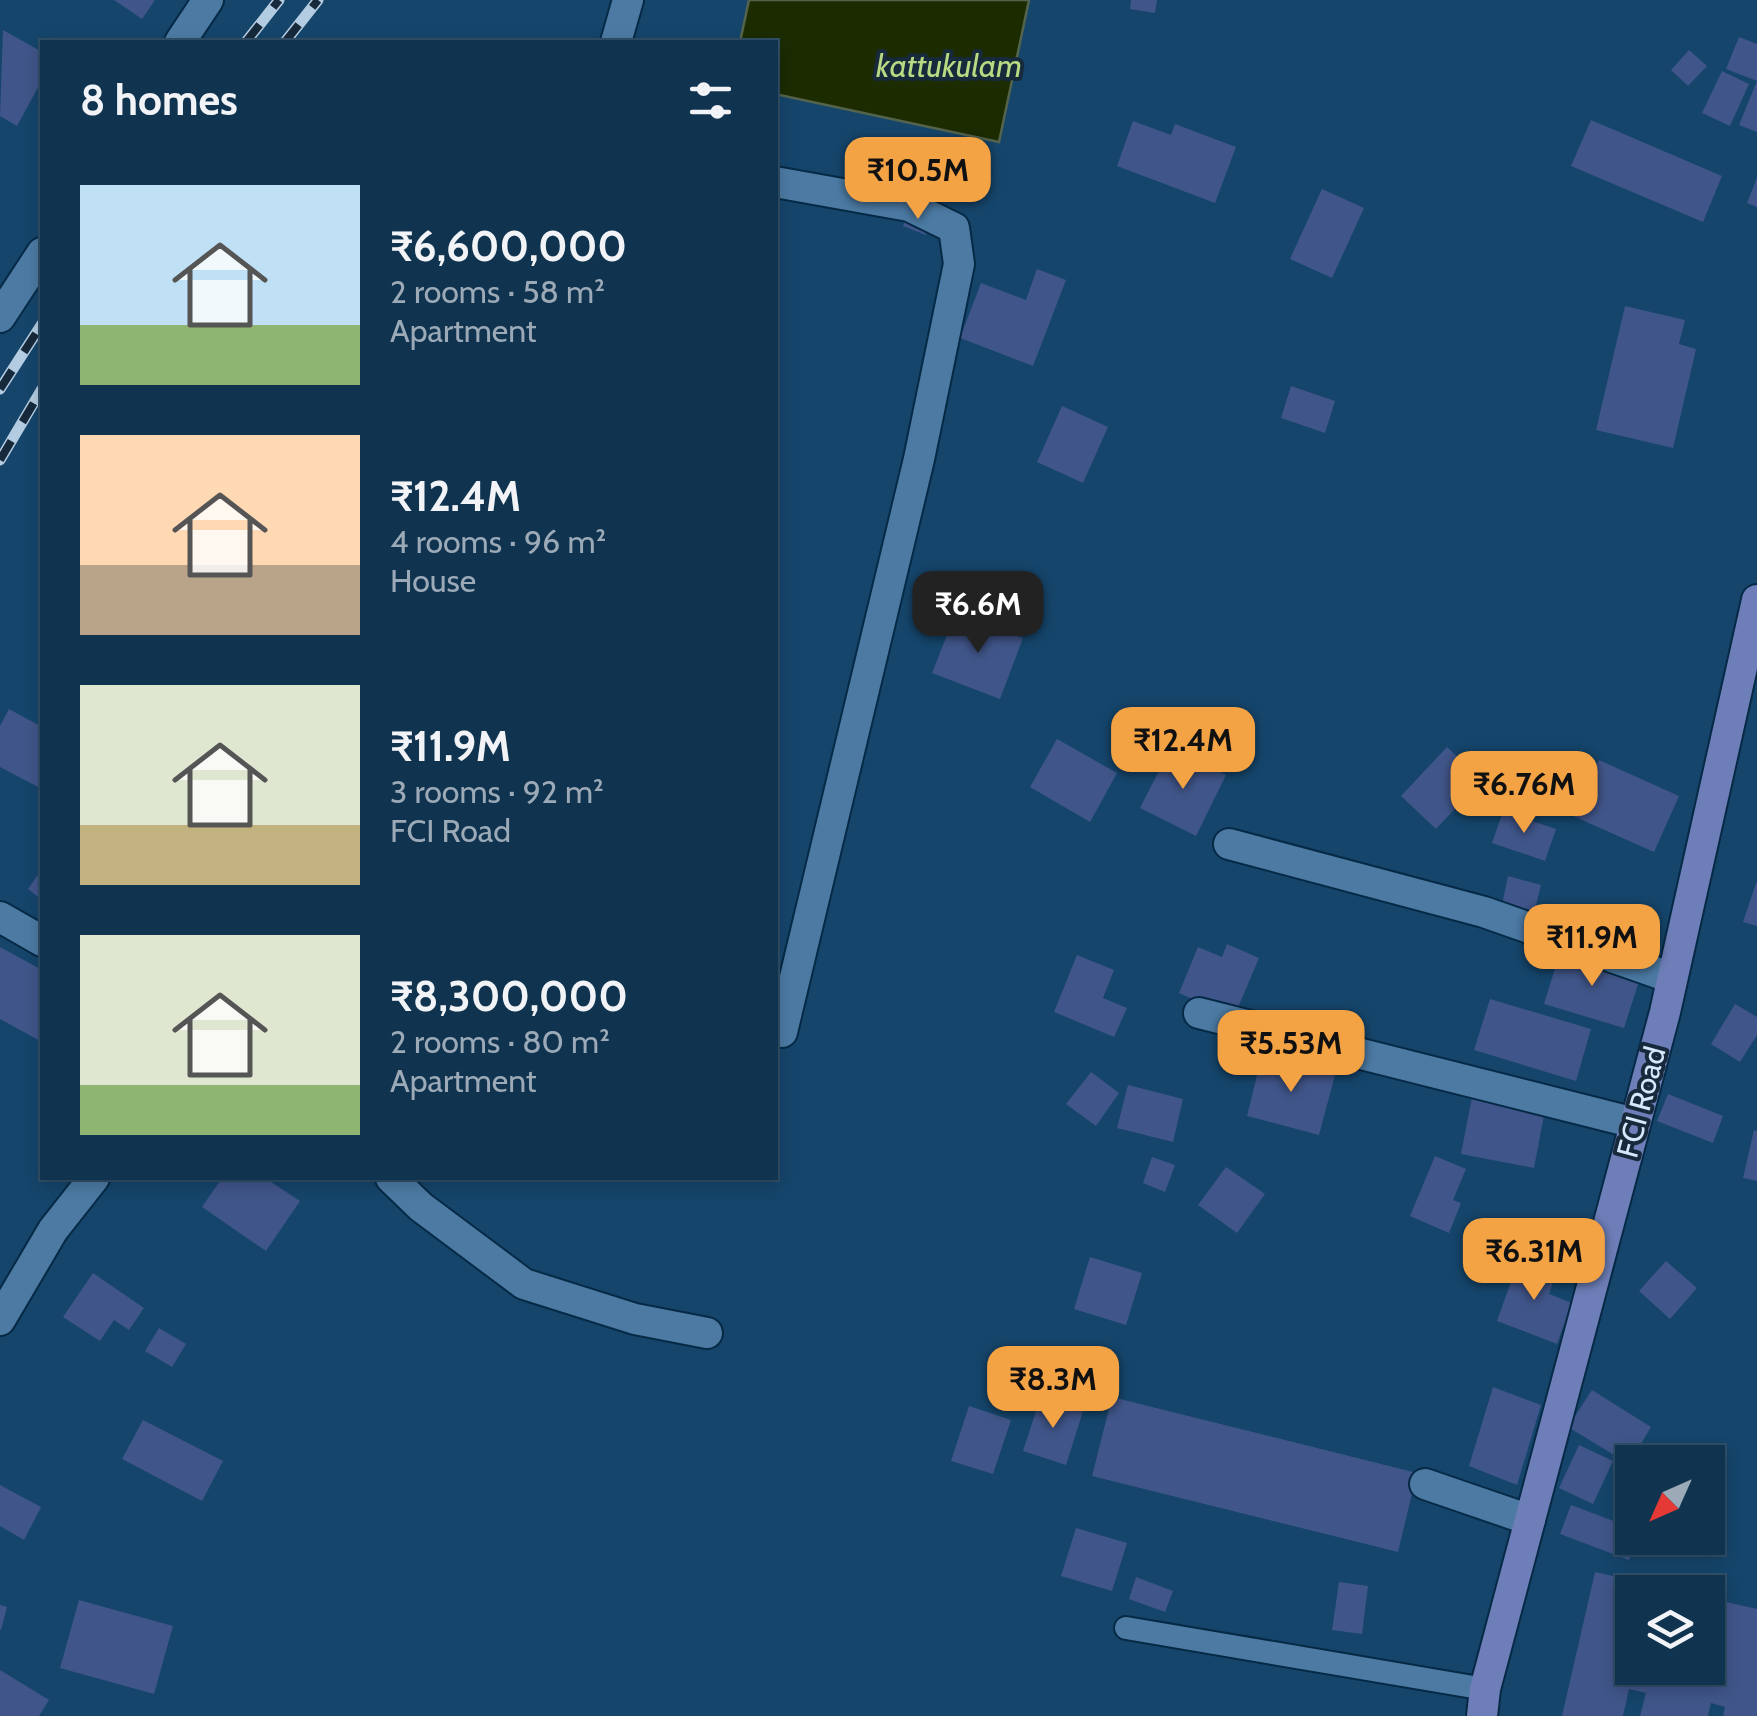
<!DOCTYPE html>
<html lang="en">
<head>
<meta charset="utf-8">
<style>
	body { margin:0; font-family:Cabin,sans-serif; background:#193c57; color:#f1f3f6; height:100vh; display:flex; flex-direction:column; font-size:38px; white-space:nowrap }
	* { box-sizing:border-box; margin:0 }
	p { font-size:32px; color:#9caab7 }
	.icon { flex:none; width:55px; height:55px; fill:none; stroke:currentColor; stroke-width:2; stroke-linecap:round; stroke-linejoin:round }
	.map { position:relative; flex:1; overflow:hidden }
	.details { position:absolute; left:40px; top:40px; width:738px; height:1140px; display:flex; flex-direction:column; background:#103450; border-radius:0px; box-shadow:0 5px 15px #0003,0 0 0 2px #304f67 }
	.details>* { flex:none }
	.needle { width:65px; rotate:225deg }
	.buttons { position:absolute; left:1615px; top:1445px; display:grid; gap:20px }
	.buttons a { display:grid; place-items:center; width:110px; height:110px; border-radius:0px; background:#103450; box-shadow:0 5px 15px #0003,0 0 0 2px #304f67; font-size:50px }
	.price { position:absolute; translate:-50% -85px; padding:0 22px; border-radius:20px; background:#f4a344; color:#111; font-size:32px; line-height:65px; filter:drop-shadow(0 2px 5px #0008) }
	.price::after { content:''; position:absolute; left:50%; top:60px; width:30px; height:22px; margin-left:-15px; background:inherit; clip-path:polygon(0 0,100% 0,50% 100%) }
	.price.current { background:#222; color:#fff }
	ul { padding:0; list-style:none }
	li { display:flex; align-items:center; gap:30px; height:250px; padding:0 40px }
	li span { display:grid; place-items:center; flex:none; width:280px; height:200px; border-radius:0px; color:#555 }
	li>.icon { margin-inline-start:auto }
	span .icon { width:120px; height:120px; fill:#fffc; stroke-width:1 }
	li b { font-size:42px }
	h2 { display:flex; justify-content:space-between; align-items:center; height:120px; padding:0 40px; font-size:42px }
	.map>svg:first-child { display:block }
	.water { fill:#1c2b00; stroke:#54644c; stroke-width:2.5 }
	.building { fill:#405589 }
	.lines { fill:none; stroke-linecap:round; stroke-linejoin:round }
	.lane-casing { stroke:#062a46; stroke-width:26 }
	.street-casing { stroke:#062a46; stroke-width:34 }
	.secondary-casing { stroke:#062a46; stroke-width:34 }
	.lane { stroke:#4c7aa3; stroke-width:22 }
	.street { stroke:#4c7aa3; stroke-width:30 }
	.secondary { stroke:#6d7eb8; stroke-width:30 }
	.rail-casing { stroke:#b4cce2; stroke-width:11 }
	.rail { stroke:#172a3b; stroke-width:8; stroke-dasharray:22; stroke-linecap:butt }
	.labels { text-anchor:middle; dominant-baseline:central; stroke-width:8; stroke-linejoin:round; paint-order:stroke }
	.street-label { font-size:30px; fill:#d6e9fc; stroke:#172a3b }
	.water-label { font-size:32px; font-style:italic; fill:#b7da83; stroke:#172a3b }
</style>
</head>
<body>
<div class="map">
<svg width="1757" height="1716" viewBox="0 0 1757 1716">
	<rect width="100%" height="100%" fill="#15456b"/>
	<polygon class="water" points="749,0 1029,0 999,142 775,94 775,42 740,42"/>
	<g class="building">
		<polygon points="114,0 155,0 142,19"/>
		<polygon points="1131,0 1157,0 1155,13 1130,9"/>
		<polygon points="3,30 42,52 42,80 17,126 0,116"/>
		<polygon points="1739,37 1757,44 1757,132 1739,125 1757,81 1726,69"/>
		<polygon points="1689,50 1707,66 1688,86 1671,70"/>
		<polygon points="1722,71 1749,84 1730,126 1702,113"/>
		<polygon points="1591,120 1722,176 1703,222 1571,166"/>
		<polygon points="1133,121 1171,135 1175,124 1236,147 1215,203 1117,166"/>
		<polygon points="1757,178 1757,207 1747,203"/>
		<polygon points="1322,189 1364,208 1332,278 1290,259"/>
		<polygon points="910,208 933,218 926,235 903,226"/>
		<polygon points="1037,269 1066,280 1033,366 960,338 981,283 1026,300"/>
		<polygon points="1625,306 1685,320 1679,344 1696,349 1673,448 1596,430"/>
		<polygon points="1291,386 1335,401 1325,433 1281,418"/>
		<polygon points="1062,406 1108,427 1083,483 1037,462"/>
		<polygon points="956,612 1023,638 1000,699 932,673"/>
		<polygon points="9,709 42,727 42,789 0,767 0,726"/>
		<polygon points="1057,739 1117,773 1090,822 1030,787"/>
		<polygon points="1171,747 1226,775 1196,836 1140,808"/>
		<polygon points="1447,747 1482,780 1436,829 1401,796"/>
		<polygon points="1599,760 1679,796 1654,852 1573,816"/>
		<polygon points="1503,811 1556,829 1545,861 1492,843"/>
		<polygon points="42,869 42,900 28,889"/>
		<polygon points="1508,876 1541,885 1534,913 1502,905"/>
		<polygon points="1756,883 1757,883 1757,926 1743,922"/>
		<polygon points="1227,944 1259,958 1234,1017 1179,993 1198,947 1222,957"/>
		<polygon points="0,947 42,970 42,1042 0,1019"/>
		<polygon points="1561,949 1641,975 1624,1028 1544,1004"/>
		<polygon points="1077,955 1114,970 1103,998 1127,1008 1114,1037 1054,1012"/>
		<polygon points="1490,999 1591,1029 1576,1081 1474,1050"/>
		<polygon points="1735,1004 1757,1017 1757,1035 1740,1062 1711,1044"/>
		<polygon points="1262,1055 1335,1075 1319,1135 1247,1116"/>
		<polygon points="1091,1072 1119,1093 1096,1126 1066,1104"/>
		<polygon points="1128,1085 1183,1099 1173,1142 1117,1128"/>
		<polygon points="1668,1094 1723,1116 1713,1143 1657,1121"/>
		<polygon points="1472,1097 1545,1110 1534,1168 1461,1154"/>
		<polygon points="1754,1130 1757,1131 1757,1181 1743,1178"/>
		<polygon points="1435,1156 1466,1169 1453,1200 1461,1203 1449,1233 1410,1216"/>
		<polygon points="1152,1157 1175,1165 1165,1192 1143,1183"/>
		<polygon points="1226,1167 1265,1194 1237,1233 1198,1205"/>
		<polygon points="222,1178 265,1178 300,1201 266,1251 202,1207"/>
		<polygon points="1090,1257 1142,1273 1126,1325 1074,1309"/>
		<polygon points="1519,1259 1556,1273 1549,1294 1572,1303 1557,1344 1497,1321"/>
		<polygon points="1666,1261 1697,1288 1670,1319 1639,1291"/>
		<polygon points="93,1273 144,1308 129,1330 114,1320 100,1341 63,1317"/>
		<polygon points="159,1328 186,1344 172,1367 145,1351"/>
		<polygon points="1493,1387 1541,1405 1517,1485 1469,1466"/>
		<polygon points="1592,1390 1651,1427 1629,1464 1568,1427"/>
		<polygon points="1041,1396 1083,1411 1066,1465 1023,1451"/>
		<polygon points="1112,1397 1417,1473 1398,1552 1092,1476"/>
		<polygon points="969,1406 1011,1420 993,1474 951,1461"/>
		<polygon points="143,1420 223,1461 202,1501 122,1459"/>
		<polygon points="1579,1445 1613,1461 1593,1504 1559,1488"/>
		<polygon points="0,1485 41,1507 24,1540 0,1526"/>
		<polygon points="1571,1505 1632,1528 1632,1538 1638,1538 1629,1560 1560,1534"/>
		<polygon points="1076,1528 1127,1543 1112,1591 1061,1576"/>
		<polygon points="1595,1572 1679,1591 1632,1592 1632,1668 1708,1668 1708,1598 1757,1609 1757,1716 1723,1716 1725,1707 1711,1703 1708,1716 1640,1716 1646,1693 1629,1689 1623,1716 1562,1716"/>
		<polygon points="1136,1577 1173,1591 1165,1612 1129,1599"/>
		<polygon points="1339,1582 1368,1586 1362,1634 1332,1630"/>
		<polygon points="79,1600 173,1626 154,1694 60,1668"/>
		<polygon points="0,1605 7,1607 1,1630 0,1630"/>
		<polygon points="0,1670 49,1700 39,1716 0,1716"/>
	</g>
	<g class="lines">
		<defs>
			<polyline id="lane" points="1126,1628 1485,1689"/>
			<g id="street">
				<polyline points="180,42 208,0"/>
				<polyline points="616,42 628,0"/>
				<polyline points="775,182 909,206 954,228 959,264 919,459 782,1032"/>
				<polyline points="0,317 42,253"/>
				<polyline points="1229,844 1484,912 1672,978"/>
				<polyline points="0,917 42,941"/>
				<polyline points="1199,1013 1635,1123"/>
				<polyline points="391,1178 421,1207 524,1284 635,1319 707,1333"/>
				<polyline points="0,1320 53,1230 94,1178"/>
				<polyline points="1425,1484 1530,1520"/>
			</g>
			<polyline id="secondary" points="1482,1716 1485,1689 1665,1012 1757,600"/>
		</defs>
		<use href="#lane" class="lane-casing"/>
		<use href="#street" class="street-casing"/>
		<use href="#secondary" class="secondary-casing"/>
		<use href="#lane" class="lane"/>
		<use href="#street" class="street"/>
		<use href="#secondary" class="secondary"/>
		<defs>
			<g id="rail">
				<polyline points="246,42 279,0"/>
				<polyline points="285,42 318,0"/>
				<polyline points="0,389 42,324"/>
				<polyline points="0,460 42,389"/>
			</g>
		</defs>
		<use href="#rail" class="rail-casing"/>
		<use href="#rail" class="rail"/>
	</g>
	<g class="labels">
		<g class="street-label">
			<text transform="translate(1641 1102) rotate(-75)">FCI Road</text>
		</g>
		<g class="water-label">
			<text x="949" y="65">kattukulam</text>
		</g>
	</g>
</svg>
<div class="buttons">
<a><svg class="needle" viewBox="-14 -14 28 28"><path d="M0-13l5 13h-10z" fill="#e53935"/><path d="M0 13l5-13h-10z" fill="#9caab7"/></svg></a>
<a><svg class="icon" aria-label="layers" viewBox="0 0 24 24"><path d="M12 4l9 5-9 5-9-5zM3 14l9 5 9-5"/></svg></a>
</div>
<b class="price" style="left:918px;top:222px">₹10.5M</b>
<b class="price current" style="left:978px;top:656px">₹6.6M</b>
<b class="price" style="left:1183px;top:792px">₹12.4M</b>
<b class="price" style="left:1524px;top:836px">₹6.76M</b>
<b class="price" style="left:1592px;top:989px">₹11.9M</b>
<b class="price" style="left:1291px;top:1095px">₹5.53M</b>
<b class="price" style="left:1534px;top:1303px">₹6.31M</b>
<b class="price" style="left:1053px;top:1431px">₹8.3M</b>
<section class="details">
<h2>8 homes<svg class="icon" aria-label="filters" viewBox="0 0 24 24"><path d="M4 7h16M4 17h16"/><circle cx="9" cy="7" r="2"/><circle cx="15" cy="17" r="2"/></svg></h2>
<ul>
<li><span style="background:linear-gradient(#bfe0f5 70%,#8fb573 0)"><svg class="icon" aria-label="home" viewBox="0 0 24 24"><path d="M3 11l9-7 9 7M6 9v11h12V9"/></svg></span><div><b>₹6,600,000</b><p>2 rooms · 58 m²</p><p>Apartment</p></div></li>
<li><span style="background:linear-gradient(#ffd9b3 65%,#b9a48a 0)"><svg class="icon" aria-label="home" viewBox="0 0 24 24"><path d="M3 11l9-7 9 7M6 9v11h12V9"/></svg></span><div><b>₹12.4M</b><p>4 rooms · 96 m²</p><p>House</p></div></li>
<li><span style="background:linear-gradient(#dfe7d0 70%,#c2b280 0)"><svg class="icon" aria-label="home" viewBox="0 0 24 24"><path d="M3 11l9-7 9 7M6 9v11h12V9"/></svg></span><div><b>₹11.9M</b><p>3 rooms · 92 m²</p><p>FCI Road</p></div></li>
<li><span style="background:linear-gradient(#dfe7d0 75%,#8fb573 0)"><svg class="icon" aria-label="home" viewBox="0 0 24 24"><path d="M3 11l9-7 9 7M6 9v11h12V9"/></svg></span><div><b>₹8,300,000</b><p>2 rooms · 80 m²</p><p>Apartment</p></div></li>
</ul>
</section>
</div>
</body>
</html>
